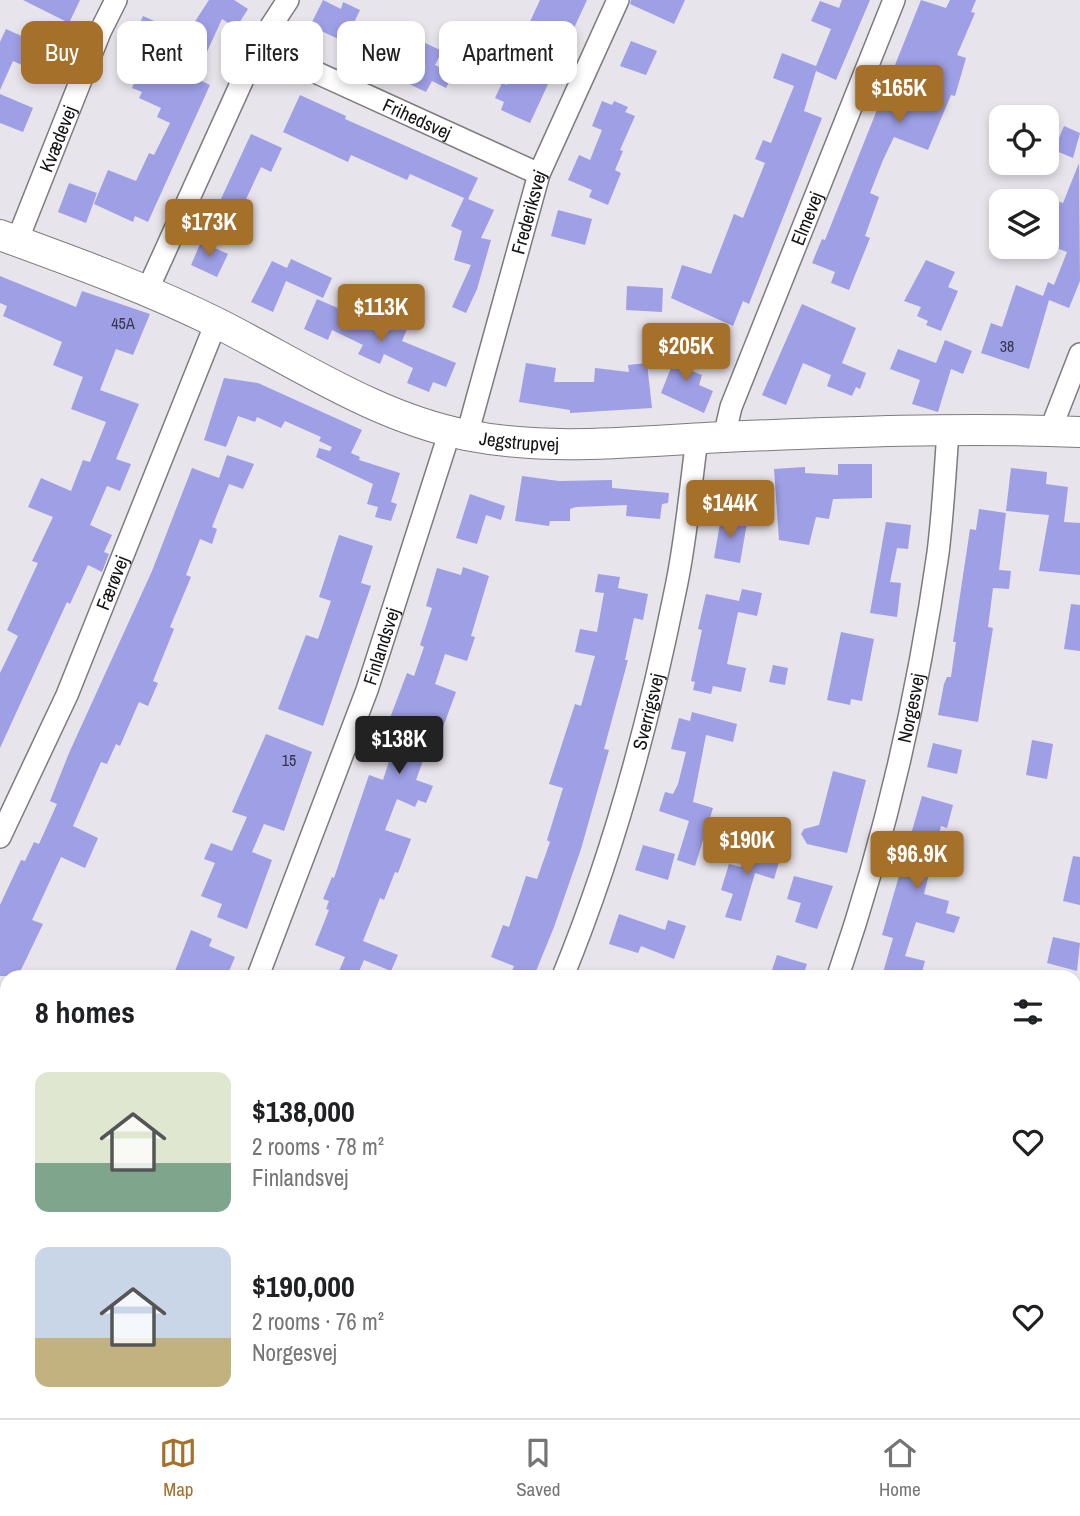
<!DOCTYPE html>
<html lang="en">
<head>
<meta charset="utf-8">
<style>
	body { margin:0; font-family:"Archivo Narrow",sans-serif; background:#f2f2f2; color:#202124; height:100vh; display:flex; flex-direction:column; font-size:26px; white-space:nowrap }
	* { box-sizing:border-box; margin:0 }
	p { font-size:23px; color:#757577 }
	.icon { flex:none; width:38px; height:38px; fill:none; stroke:currentColor; stroke-width:2; stroke-linecap:round; stroke-linejoin:round }
	.map { position:relative; flex:1; overflow:hidden }
	.side { position:absolute; left:0px; top:970px; width:1082px; height:450px; display:flex; flex-direction:column; background:#fff; border-radius:21px 21px 0 0; box-shadow:0 4px 10px #0003 }
	.side>* { flex:none }
	.top-card { position:absolute; left:21px; top:21px; width:700px; height:63px; display:flex; gap:14px }
	.fabs { position:absolute; left:989px; top:105px; display:grid; gap:14px }
	.fabs a { display:grid; place-items:center; width:70px; height:70px; border-radius:14px; background:#fff; box-shadow:0 4px 10px #0003; font-size:35px }
	.price { position:absolute; translate:-50% -60px; padding:0 16px; border-radius:7px; background:#a5702a; color:#fff; font-size:23px; line-height:46px; filter:drop-shadow(0 2px 4px #0008) }
	.price::after { content:''; position:absolute; left:50%; top:42px; width:21px; height:16px; margin-left:-10px; background:inherit; clip-path:polygon(0 0,100% 0,50% 100%) }
	.price.current { background:#222; color:#fff }
	ul { padding:0; list-style:none }
	li { display:flex; align-items:center; gap:21px; height:175px; padding:0 35px }
	li span { display:grid; place-items:center; flex:none; width:196px; height:140px; border-radius:14px; color:#555 }
	li>.icon { margin-inline-start:auto }
	span .icon { width:84px; height:84px; fill:#fffc; stroke-width:1 }
	li b { font-size:30px }
	h2 { display:flex; justify-content:space-between; align-items:center; height:84px; padding:0 35px; font-size:30px }
	.chip { padding:0 24px; border-radius:14px; background:#fff; box-shadow:0 4px 10px #0003; font-size:24px; line-height:63px }
	.chip.current { background:#a5702a; color:#fff }
	.dock { display:flex; justify-content:space-around; align-items:center; height:98px; border-top:2px solid #e0e0e0; background:#fff; font-size:19px; color:#757577 }
	.dock a { display:grid; justify-items:center; gap:4px }
	.dock .current { color:#a5702a }
	.map>svg:first-child { display:block }
	.forest { fill:#b2b96c }
	.building { fill:#9e9fe5 }
	.lines { fill:none; stroke-linecap:round; stroke-linejoin:round }
	.street-casing { stroke:#7e7a80; stroke-width:24 }
	.secondary-casing { stroke:#7e7a80; stroke-width:32 }
	.street { stroke:#fff; stroke-width:21 }
	.secondary { stroke:#fff; stroke-width:30 }
	.rail-casing { stroke:#615f63; stroke-width:8 }
	.rail { stroke:#fff; stroke-width:5; stroke-dasharray:16; stroke-linecap:butt }
	.labels { text-anchor:middle; dominant-baseline:central; stroke-width:7; stroke-linejoin:round; paint-order:stroke }
	.number-label { font-size:16px; fill:#363549 }
	.street-label { font-size:19px; fill:#141215; stroke:#fff }
</style>
</head>
<body>
<div class="map">
<svg width="1080" height="1418" viewBox="0 0 1080 1418">
	<rect width="100%" height="100%" fill="#e8e4eb"/>
	<g class="forest">
		<polygon points="0,1209 7,1215 7,1265 0,1260"/>
		<polygon points="213,1412 360,1412 369,1418 222,1418"/>
	</g>
	<g class="building">
		<polygon points="23,0 80,0 69,23"/>
		<polygon points="209,0 234,0 248,9 236,28 222,19 195,78 210,85 148,222 135,216 133,222 94,204 108,170 136,181 149,153 154,155 170,123 157,117 161,108 139,98 142,92 132,88 149,50 131,42 143,16 186,35"/>
		<polygon points="323,0 341,9 343,2 360,10 345,42 310,26"/>
		<polygon points="540,0 587,0 530,123 501,110 504,102 495,98 502,83 507,85 510,77 516,80 538,32 527,28"/>
		<polygon points="631,0 685,0 674,24 630,4"/>
		<polygon points="842,0 870,0 836,80 816,71 804,111 822,118 749,304 743,301 733,326 671,298 682,265 711,274 734,214 743,218 765,163 755,159 763,140 771,143 794,86 773,78 782,53 816,66 831,29 811,21 820,1 839,8"/>
		<polygon points="921,0 946,8 950,0 976,0 971,12 975,13 957,55 966,58 955,96 951,95 928,150 894,137 883,160 870,193 879,197 865,236 870,238 849,290 831,283 835,272 812,263 822,239 825,240"/>
		<polygon points="6,29 57,52 46,76 13,61 0,90 0,42"/>
		<polygon points="419,40 442,51 435,65 453,74 446,88 432,81 426,92 409,84 411,81 400,76"/>
		<polygon points="631,41 657,51 646,75 620,66"/>
		<polygon points="0,94 33,108 23,132 0,123"/>
		<polygon points="300,95 346,116 345,119 478,178 468,199 494,210 481,238 491,240 477,289 466,313 452,307 471,265 454,260 462,231 451,226 464,198 410,174 407,180 351,155 348,162 283,132"/>
		<polygon points="602,101 612,105 614,101 628,107 625,112 635,116 620,150 623,151 615,170 621,173 608,205 589,197 592,190 568,180 579,155 590,160 602,130 592,126"/>
		<polygon points="1064,126 1080,133 1073,158 1054,150"/>
		<polygon points="251,134 282,148 271,172 261,167 241,210 220,201"/>
		<polygon points="1079,163 1080,281 1069,308 1049,300 1029,369 981,353 991,323 1002,327 1016,285 1043,296 1048,282 1054,285 1067,252 1046,244 1046,226 1056,201 1063,203"/>
		<polygon points="69,183 97,193 86,223 58,212"/>
		<polygon points="558,210 592,219 585,245 551,236"/>
		<polygon points="201,242 228,254 217,277 191,265"/>
		<polygon points="291,259 332,278 323,298 286,281 273,312 251,302 272,261 287,268"/>
		<polygon points="926,260 955,272 948,287 958,291 941,331 926,325 928,321 917,316 921,307 904,301"/>
		<polygon points="0,276 76,307 82,291 150,314 133,355 116,349 100,390 139,404 116,459 131,464 120,491 107,486 90,525 112,535 104,552 109,554 102,572 88,565 70,604 67,602 0,748 0,673 18,636 7,630 38,563 32,561 53,517 28,507 41,478 71,491 83,460 90,462 106,422 71,409 83,377 53,365 62,342 3,316 7,306 0,303"/>
		<polygon points="627,286 663,288 662,312 626,310"/>
		<polygon points="317,299 379,326 383,317 407,329 402,341 456,363 446,387 433,382 429,392 407,383 413,368 384,354 380,364 358,354 363,345 332,330 328,340 304,329"/>
		<polygon points="802,304 856,328 842,363 866,373 860,389 856,387 852,396 827,386 831,375 803,363 786,405 762,395"/>
		<polygon points="945,340 972,351 963,374 951,369 938,412 912,404 920,380 890,369 898,349 936,363"/>
		<polygon points="678,350 697,357 692,371 702,375 699,385 713,391 704,413 661,393"/>
		<polygon points="526,363 556,368 554,382 594,382 595,368 629,372 628,365 647,363 652,408 570,413 570,410 519,402"/>
		<polygon points="224,378 258,383 362,430 351,453 360,457 359,460 400,473 391,502 397,504 391,521 375,517 378,507 367,504 373,484 316,457 319,448 330,451 332,447 319,441 321,437 285,421 281,428 257,417 255,422 238,416 226,447 204,440"/>
		<polygon points="227,455 254,464 243,489 229,484 212,527 217,529 212,544 200,539 186,575 191,577 170,627 174,629 153,681 158,683 148,706 139,702 120,746 116,744 107,764 101,762 73,826 98,838 85,868 61,857 32,920 43,924 18,976 0,976 0,905 21,860 25,861 34,842 39,844 57,804 50,801 69,753 152,571 192,468 219,478"/>
		<polygon points="838,464 872,464 872,498 833,499 829,519 816,517 809,545 779,540 774,469 805,467 805,473 838,475"/>
		<polygon points="1011,468 1047,472 1046,484 1068,487 1064,522 1080,523 1080,575 1039,571 1049,515 1006,511"/>
		<polygon points="522,476 559,481 612,480 612,488 669,493 668,503 662,504 660,519 626,516 627,505 576,507 570,509 570,521 550,521 549,526 515,521"/>
		<polygon points="470,494 505,506 501,520 486,515 477,544 456,538"/>
		<polygon points="717,495 735,498 731,520 716,517"/>
		<polygon points="979,509 1006,513 999,570 1011,571 1009,589 993,588 988,627 993,628 978,722 938,715 944,684 947,677 951,677 956,642 953,642 970,529 976,530"/>
		<polygon points="721,518 747,523 740,563 714,558"/>
		<polygon points="886,522 911,525 908,549 897,548 890,582 901,583 897,617 870,613"/>
		<polygon points="339,535 373,546 361,583 371,586 323,726 278,709 306,635 318,639 331,601 319,597"/>
		<polygon points="463,567 489,576 471,636 475,637 467,661 445,654 435,684 456,692 436,746 429,744 416,780 433,786 426,803 418,800 415,807 397,799 385,830 411,839 398,873 395,872 384,900 380,898 363,941 398,955 391,971 364,960 357,976 337,976 345,957 315,945 329,910 326,909 329,901 323,899 332,877 334,878 369,775 383,780 392,752 379,747 407,673 414,676 424,647 420,645 432,608 426,606 437,568 461,575"/>
		<polygon points="598,574 620,577 618,588 648,594 643,620 634,618 625,660 628,660 604,749 609,750 581,849 554,927 534,976 510,976 514,966 491,957 503,925 509,927 526,876 537,879 550,842 547,840 563,788 549,784 575,704 581,706 595,656 575,652 580,629 597,632 604,593 595,592"/>
		<polygon points="742,589 762,593 757,616 738,612 727,664 746,668 741,692 713,686 711,694 693,690 695,682 691,681 702,630 698,629 706,594 739,601"/>
		<polygon points="1071,604 1080,605 1080,651 1064,649"/>
		<polygon points="841,632 874,639 862,701 851,699 850,705 827,700"/>
		<polygon points="773,665 788,668 785,685 769,682"/>
		<polygon points="692,712 737,724 733,742 706,735 693,802 713,808 695,866 677,860 689,821 659,811 665,792 673,794 678,784 686,752 671,749 679,718 690,721"/>
		<polygon points="266,734 312,752 284,831 264,824 252,852 272,860 247,929 217,917 222,904 201,896 215,863 204,859 211,843 232,851 247,817 232,812"/>
		<polygon points="1032,740 1053,744 1047,779 1026,775"/>
		<polygon points="933,743 962,750 957,774 927,767"/>
		<polygon points="833,771 866,780 847,853 807,844 801,834 804,829 819,825"/>
		<polygon points="922,796 953,805 947,828 941,826 924,894 949,901 946,913 960,917 954,933 916,922 905,956 925,961 921,976 882,976 893,938 882,935"/>
		<polygon points="752,834 765,838 760,857 779,862 774,879 755,873 741,921 725,917 733,894 721,890 729,864 741,867"/>
		<polygon points="643,845 675,854 668,880 635,870"/>
		<polygon points="1073,856 1080,857 1080,905 1063,901"/>
		<polygon points="794,876 833,886 817,929 795,922 801,903 787,899"/>
		<polygon points="619,914 665,930 668,920 686,926 674,959 641,946 638,953 609,944"/>
		<polygon points="191,930 212,939 209,946 235,957 227,976 173,976"/>
		<polygon points="1053,937 1080,943 1077,971 1047,963"/>
		<polygon points="777,955 807,964 803,976 770,976"/>
	</g>
	<g class="lines">
		<defs>
			<g id="street">
				<path id="s1" d="M258,46L539,174"/>
				<path id="s2" d="M17,241L100,32L116,0"/>
				<polyline points="147,291 258,46 288,0"/>
				<polyline points="1050,431 1080,354"/>
				<path id="s3" d="M467,435L539,174L618,0"/>
				<path id="s4" d="M724,437L731,407L894,0"/>
				<path id="s5" d="M0,837L67,695L216,323"/>
				<path id="s6" d="M258,976L367,690L450,431"/>
				<path id="s7" d="M563,976C613,854 649,722 675,592C686,542 690,490 697,439"/>
				<path id="s8" d="M838,976C884,842 918,694 938,553C943,513 945,472 948,432"/>
				<polyline points="1074,1091 1080,1071"/>
				<polyline points="0,1120 7,1126"/>
				<polyline points="391,1412 402,1418"/>
				<polyline points="688,1418 689,1412"/>
				<polyline points="983,1418 985,1412"/>
			</g>
			<g id="secondary">
				<path id="s9" d="M0,235C74,262 149,289 219,324C298,364 378,418 466,435C552,452 637,441 724,437C842,432 962,427 1080,432"/>
			</g>
		</defs>
		<use href="#street" class="street-casing"/>
		<use href="#secondary" class="secondary-casing"/>
		<use href="#street" class="street"/>
		<use href="#secondary" class="secondary"/>
		<defs>
			<g id="rail">
				<polyline points="0,1295 7,1300"/>
				<polyline points="156,1412 164,1418"/>
			</g>
		</defs>
		<use href="#rail" class="rail-casing"/>
		<use href="#rail" class="rail"/>
	</g>
	<g class="labels">
		<g class="number-label">
			<text x="123" y="323">45A</text>
			<text x="1007" y="346">38</text>
			<text x="289" y="760">15</text>
		</g>
		<g class="street-label">
			<text stroke="none"><textPath href="#s1" startOffset="175">Frihedsvej</textPath></text>
			<text stroke="none"><textPath href="#s2" startOffset="110">Kvædevej</textPath></text>
			<text stroke="none"><textPath href="#s3" startOffset="231">Frederiksvej</textPath></text>
			<text stroke="none"><textPath href="#s4" startOffset="234">Elmevej</textPath></text>
			<text stroke="none"><textPath href="#s9" startOffset="562">Jegstrupvej</textPath></text>
			<text stroke="none"><textPath href="#s5" startOffset="278">Færøvej</textPath></text>
			<text stroke="none"><textPath href="#s6" startOffset="352">Finlandsvej</textPath></text>
			<text stroke="none"><textPath href="#s8" startOffset="278">Norgesvej</textPath></text>
			<text stroke="none"><textPath href="#s7" startOffset="278">Sverrigsvej</textPath></text>
		</g>
	</g>
</svg>
<div class="fabs">
<a><svg class="icon" aria-label="locate" viewBox="0 0 24 24"><circle cx="12" cy="12" r="6"/><path d="M12 2v4M12 18v4M2 12h4M18 12h4"/></svg></a>
<a><svg class="icon" aria-label="layers" viewBox="0 0 24 24"><path d="M12 4l9 5-9 5-9-5zM3 14l9 5 9-5"/></svg></a>
</div>
<b class="price" style="left:899px;top:125px">$165K</b>
<b class="price" style="left:209px;top:259px">$173K</b>
<b class="price" style="left:381px;top:344px">$113K</b>
<b class="price" style="left:686px;top:383px">$205K</b>
<b class="price" style="left:730px;top:540px">$144K</b>
<b class="price current" style="left:399px;top:776px">$138K</b>
<b class="price" style="left:747px;top:877px">$190K</b>
<b class="price" style="left:917px;top:891px">$96.9K</b>
<div class="top-card">
<a class="chip current">Buy</a>
<a class="chip">Rent</a>
<a class="chip">Filters</a>
<a class="chip">New</a>
<a class="chip">Apartment</a>
</div>
<section class="side">
<h2>8 homes<svg class="icon" aria-label="filters" viewBox="0 0 24 24"><path d="M4 7h16M4 17h16"/><circle cx="9" cy="7" r="2"/><circle cx="15" cy="17" r="2"/></svg></h2>
<ul>
<li><span style="background:linear-gradient(#dfe7d0 65%,#7fa58c 0)"><svg class="icon" aria-label="home" viewBox="0 0 24 24"><path d="M3 11l9-7 9 7M6 9v11h12V9"/></svg></span><div><b>$138,000</b><p>2 rooms · 78 m²</p><p>Finlandsvej</p></div><svg class="icon" aria-label="heart" viewBox="0 0 24 24"><path d="M12 20l-8-8c-3-5 5-10 8-4 3-6 11-1 8 4z"/></svg></li>
<li><span style="background:linear-gradient(#c9d6e8 65%,#c2b280 0)"><svg class="icon" aria-label="home" viewBox="0 0 24 24"><path d="M3 11l9-7 9 7M6 9v11h12V9"/></svg></span><div><b>$190,000</b><p>2 rooms · 76 m²</p><p>Norgesvej</p></div><svg class="icon" aria-label="heart" viewBox="0 0 24 24"><path d="M12 20l-8-8c-3-5 5-10 8-4 3-6 11-1 8 4z"/></svg></li>
</ul>
</section>
</div>
<nav class="dock">
<a class="current"><svg class="icon" aria-label="map" viewBox="0 0 24 24"><path d="M3 6l6-2 6 2 6-2v14l-6 2-6-2-6 2zM9 4v14M15 6v14"/></svg>Map</a>
<a><svg class="icon" aria-label="saved" viewBox="0 0 24 24"><path d="M7 4h10v16l-5-4-5 4z"/></svg>Saved</a>
<a><svg class="icon" aria-label="home" viewBox="0 0 24 24"><path d="M3 11l9-7 9 7M6 9v11h12V9"/></svg>Home</a>
</nav>
</body>
</html>
